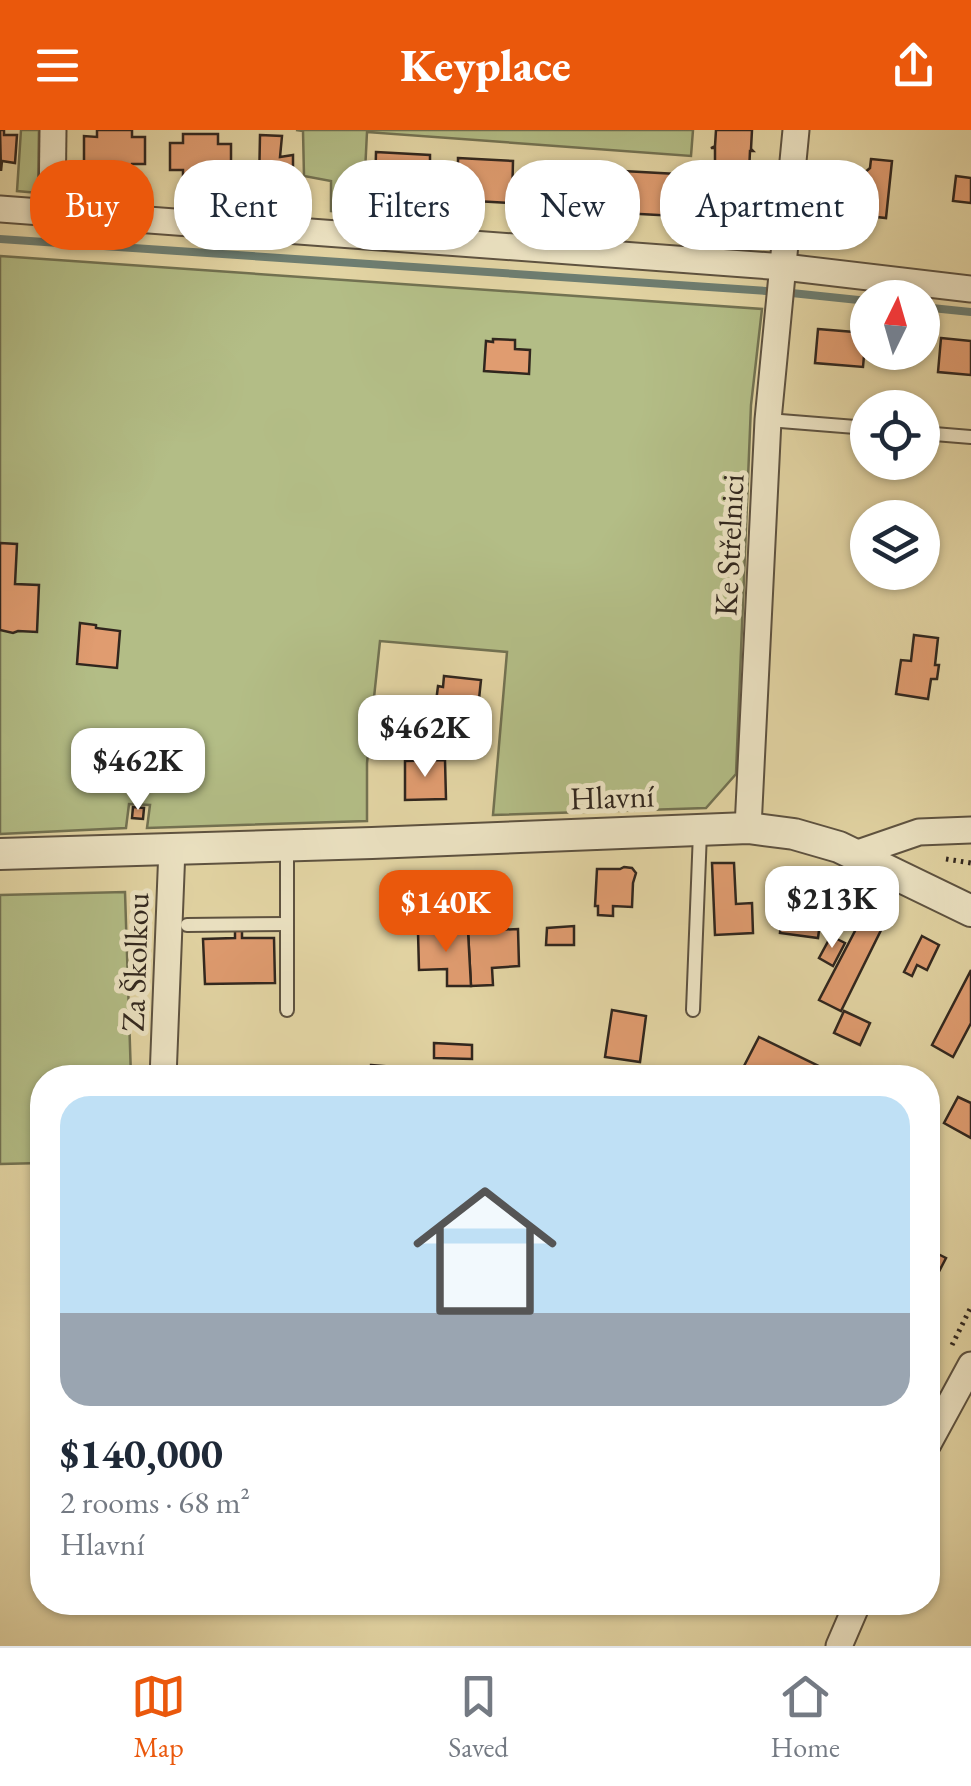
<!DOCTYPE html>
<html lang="en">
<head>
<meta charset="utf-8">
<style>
	body { margin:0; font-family:"EB Garamond",serif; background:#f6f6f7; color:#1f2937; height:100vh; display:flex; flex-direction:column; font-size:38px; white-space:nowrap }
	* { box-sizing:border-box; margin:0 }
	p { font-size:32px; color:#747a83 }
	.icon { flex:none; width:55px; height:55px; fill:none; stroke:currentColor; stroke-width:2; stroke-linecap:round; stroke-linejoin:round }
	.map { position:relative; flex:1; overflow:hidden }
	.sheet { position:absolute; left:30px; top:935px; width:910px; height:550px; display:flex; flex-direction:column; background:#fff; border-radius:40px; box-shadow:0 2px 8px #0004 }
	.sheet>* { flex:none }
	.banner { position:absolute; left:30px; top:30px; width:912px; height:90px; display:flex; gap:20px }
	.needle { width:65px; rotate:5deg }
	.controls { position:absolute; left:850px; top:150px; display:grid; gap:20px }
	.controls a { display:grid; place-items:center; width:90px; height:90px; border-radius:50%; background:#fff; box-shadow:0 2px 8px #0004; font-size:50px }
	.price { position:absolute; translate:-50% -85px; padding:0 22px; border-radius:20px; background:#fff; color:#222; font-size:32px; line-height:65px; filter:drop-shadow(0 2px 5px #0008) }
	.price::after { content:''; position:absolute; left:50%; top:60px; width:30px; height:22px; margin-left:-15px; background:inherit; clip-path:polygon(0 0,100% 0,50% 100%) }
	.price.on { background:#ea580c; color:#fff }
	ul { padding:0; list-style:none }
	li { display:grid; align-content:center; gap:20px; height:530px; padding:0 30px }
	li+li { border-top:2px solid #e0e1e3 }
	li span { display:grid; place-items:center; height:310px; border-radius:30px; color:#555 }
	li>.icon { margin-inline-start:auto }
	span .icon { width:180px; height:180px; fill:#fffc; stroke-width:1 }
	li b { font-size:42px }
	.tag { padding:0 35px; border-radius:40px; background:#fff; box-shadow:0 2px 8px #0004; font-size:35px; line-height:90px }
	.tag.on { background:#ea580c; color:#fff }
	header { display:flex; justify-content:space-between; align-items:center; height:130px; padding:0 30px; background:#ea580c; color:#fff; font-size:45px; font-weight:800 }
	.menu { display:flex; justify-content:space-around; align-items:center; height:140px; border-top:2px solid #e0e1e3; background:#fff; font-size:28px; color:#747a83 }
	.menu a { display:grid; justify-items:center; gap:5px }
	.menu .on { color:#ea580c }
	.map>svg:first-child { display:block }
	.green { fill:#b3bd86; stroke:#727252; stroke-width:2.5 }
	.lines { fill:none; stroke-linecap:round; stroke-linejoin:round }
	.stream { stroke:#6d7e72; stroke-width:8 }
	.building { fill:#e09c70; stroke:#30261e; stroke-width:2.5 }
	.service-casing { stroke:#5d5240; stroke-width:16 }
	.minor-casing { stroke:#5d5240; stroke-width:29 }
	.tertiary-casing { stroke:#5d5240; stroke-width:34 }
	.path { stroke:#30261e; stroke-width:5; stroke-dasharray:2.5 5; stroke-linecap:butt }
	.service { stroke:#ede4c4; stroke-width:12 }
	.minor { stroke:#ede4c4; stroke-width:25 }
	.tertiary { stroke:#ede4c4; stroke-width:30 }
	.labels { text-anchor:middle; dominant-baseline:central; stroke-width:10; stroke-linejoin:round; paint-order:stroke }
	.street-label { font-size:32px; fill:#30261e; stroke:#ede4c4 }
</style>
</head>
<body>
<header><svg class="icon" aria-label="menu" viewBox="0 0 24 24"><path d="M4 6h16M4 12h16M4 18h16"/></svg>Keyplace<svg class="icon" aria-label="share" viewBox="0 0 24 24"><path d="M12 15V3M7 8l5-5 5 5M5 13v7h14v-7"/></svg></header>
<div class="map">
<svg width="971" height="1516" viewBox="0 0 971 1516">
	<rect width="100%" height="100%" fill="#e3d5a4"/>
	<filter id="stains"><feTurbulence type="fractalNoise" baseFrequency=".002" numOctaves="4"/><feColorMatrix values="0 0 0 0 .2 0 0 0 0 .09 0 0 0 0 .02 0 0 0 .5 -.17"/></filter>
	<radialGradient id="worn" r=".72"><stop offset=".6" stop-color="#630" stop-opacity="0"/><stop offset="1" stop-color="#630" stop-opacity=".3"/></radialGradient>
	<g class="green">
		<polygon points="21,0 39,0 38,63 17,61"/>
		<polygon points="296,0 693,0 691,26 367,2 363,83 331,81 331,51 304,46 303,1"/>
		<polygon points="0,126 762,179 751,275 736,644 706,678 493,685 507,522 380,511 367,633 367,691 147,698 150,675 129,674 126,698 0,704"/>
		<polygon points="125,762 131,947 42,948 42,1033 0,1034 0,765"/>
	</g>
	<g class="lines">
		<g class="stream">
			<polyline points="0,109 782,162 868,171"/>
			<polyline points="922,177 971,182"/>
		</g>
	</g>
	<g class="building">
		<polygon points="0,0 4,0 4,5 17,5 15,33 2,31 1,41"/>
		<polygon points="97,0 132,0 132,7 145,7 145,34 132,34 131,43 97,43 97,33 84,33 84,6 97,7"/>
		<polygon points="716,0 752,0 751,19 753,21 750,21 749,43 746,42 744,61 715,61 715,18 711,18 715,16"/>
		<polygon points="183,4 218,4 218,14 231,14 231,41 218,41 218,50 183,50 183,40 170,40 170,13 183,13"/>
		<polygon points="260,5 282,6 280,27 293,25 293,58 259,55"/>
		<polygon points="376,22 430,25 430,66 375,64"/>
		<polygon points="458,28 513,31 512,73 458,70"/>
		<polygon points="871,29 892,31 886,88 840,83 845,42 863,44 870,38"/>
		<polygon points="540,35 595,38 594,79 540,76"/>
		<polygon points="623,41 677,44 676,86 622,83"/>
		<polygon points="956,46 971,48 971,73 953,71"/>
		<polygon points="818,199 866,203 863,237 815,233"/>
		<polygon points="941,208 971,211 971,245 938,242"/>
		<polygon points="493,209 515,210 515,219 530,220 529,244 484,241 486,211 493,212"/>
		<polygon points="0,413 17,414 15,454 39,455 37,502 18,501 13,503 0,500"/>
		<polygon points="80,493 96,495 96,498 120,501 117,538 77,534"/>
		<polygon points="914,505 938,508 935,535 939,535 937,549 931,549 928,569 896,564 901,530 911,531"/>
		<polygon points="444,546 481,550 477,588 440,584 441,572 436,572 438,556 443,557"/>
		<polygon points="445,630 446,669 405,670 405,631"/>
		<polygon points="133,677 144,678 143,689 132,688"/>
		<polygon points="712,733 734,733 736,774 752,773 753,803 715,805"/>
		<polygon points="624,737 632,738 636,743 633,753 632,777 613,776 613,786 598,785 598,776 595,776 597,739 620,739"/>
		<polygon points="784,763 823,767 822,783 828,784 826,794 820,793 818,808 780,803"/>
		<polygon points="867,778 887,788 841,881 819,870"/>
		<polygon points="574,796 574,815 546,815 547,798"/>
		<polygon points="518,799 519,836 492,838 493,855 471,856 468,801"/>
		<polygon points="235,800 242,800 242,808 274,808 275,853 205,854 203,809 235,808"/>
		<polygon points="468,801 471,856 447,856 447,839 419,840 418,802"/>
		<polygon points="831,806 845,813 833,836 819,828"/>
		<polygon points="922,806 939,815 927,840 917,835 912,846 904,842"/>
		<polygon points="971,840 971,893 953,927 932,915"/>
		<polygon points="612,880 646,886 640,932 605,927"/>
		<polygon points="844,881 870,893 860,915 834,903"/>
		<polygon points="759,907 837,945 836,948 762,948 743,938"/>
		<polygon points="434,913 472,915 472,929 434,928"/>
		<polygon points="371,935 430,940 429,948 370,948"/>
		<polygon points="958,967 971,973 971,1008 944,993"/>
		<polygon points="928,1119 946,1128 932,1155 928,1152"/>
	</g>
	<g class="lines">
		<defs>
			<g id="service">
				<polyline points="768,290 868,298"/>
				<polyline points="922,303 971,307"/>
				<polyline points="287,718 287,880"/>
				<polyline points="187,795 287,794"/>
				<polyline points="693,880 700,702"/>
			</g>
			<g id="minor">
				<polyline points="0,79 784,137 971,159"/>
				<polyline points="52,82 53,0"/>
				<polyline points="748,698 768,290 796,0"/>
				<polyline points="855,724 919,702 971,700"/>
				<polyline points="163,948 172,718"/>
				<polyline points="928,1314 971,1235"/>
				<polyline points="839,1516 858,1472"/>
			</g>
			<polyline id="tertiary" points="0,724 372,713 748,698 794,704 839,717 971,781"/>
		</defs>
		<use href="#service" class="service-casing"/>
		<use href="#minor" class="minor-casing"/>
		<use href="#tertiary" class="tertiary-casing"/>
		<g class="path">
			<polyline points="946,729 971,733"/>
			<polyline points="952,1215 971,1177"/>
		</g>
		<use href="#service" class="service"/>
		<use href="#minor" class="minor"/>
		<use href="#tertiary" class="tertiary"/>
	</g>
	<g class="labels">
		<g class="street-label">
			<text transform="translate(729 415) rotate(-87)">Ke Střelnici</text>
			<text transform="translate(612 667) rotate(-2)">Hlavní</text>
			<text transform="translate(135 832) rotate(-88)">Za Školkou</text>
		</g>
	</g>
	<rect width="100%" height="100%" filter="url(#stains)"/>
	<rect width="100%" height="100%" fill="url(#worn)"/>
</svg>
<div class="controls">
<a><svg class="needle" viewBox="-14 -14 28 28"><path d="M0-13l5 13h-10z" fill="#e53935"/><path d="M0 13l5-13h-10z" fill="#747a83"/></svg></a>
<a><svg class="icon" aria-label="locate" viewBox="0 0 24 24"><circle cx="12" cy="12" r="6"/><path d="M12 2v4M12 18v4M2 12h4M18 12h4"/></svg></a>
<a><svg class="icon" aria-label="layers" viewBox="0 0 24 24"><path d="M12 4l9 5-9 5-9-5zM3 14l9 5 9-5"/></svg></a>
</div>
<b class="price" style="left:425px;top:650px">$462K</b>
<b class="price" style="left:138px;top:683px">$462K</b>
<b class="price" style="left:832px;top:821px">$213K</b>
<b class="price on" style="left:446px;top:825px">$140K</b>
<div class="banner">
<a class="tag on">Buy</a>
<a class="tag">Rent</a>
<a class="tag">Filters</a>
<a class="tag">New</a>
<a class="tag">Apartment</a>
</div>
<section class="sheet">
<ul>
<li><span style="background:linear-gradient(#bfe0f5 70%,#9aa5b1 0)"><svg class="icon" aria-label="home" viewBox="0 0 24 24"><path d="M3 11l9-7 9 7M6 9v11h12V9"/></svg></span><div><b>$140,000</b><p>2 rooms · 68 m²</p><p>Hlavní</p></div></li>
</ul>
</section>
</div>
<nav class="menu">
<a class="on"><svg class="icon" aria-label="map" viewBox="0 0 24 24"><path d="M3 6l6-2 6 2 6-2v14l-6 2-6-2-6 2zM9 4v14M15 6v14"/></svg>Map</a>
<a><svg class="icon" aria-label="saved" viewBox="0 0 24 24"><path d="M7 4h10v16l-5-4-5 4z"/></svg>Saved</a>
<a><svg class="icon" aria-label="home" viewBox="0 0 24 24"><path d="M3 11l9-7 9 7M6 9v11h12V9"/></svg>Home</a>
</nav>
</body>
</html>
